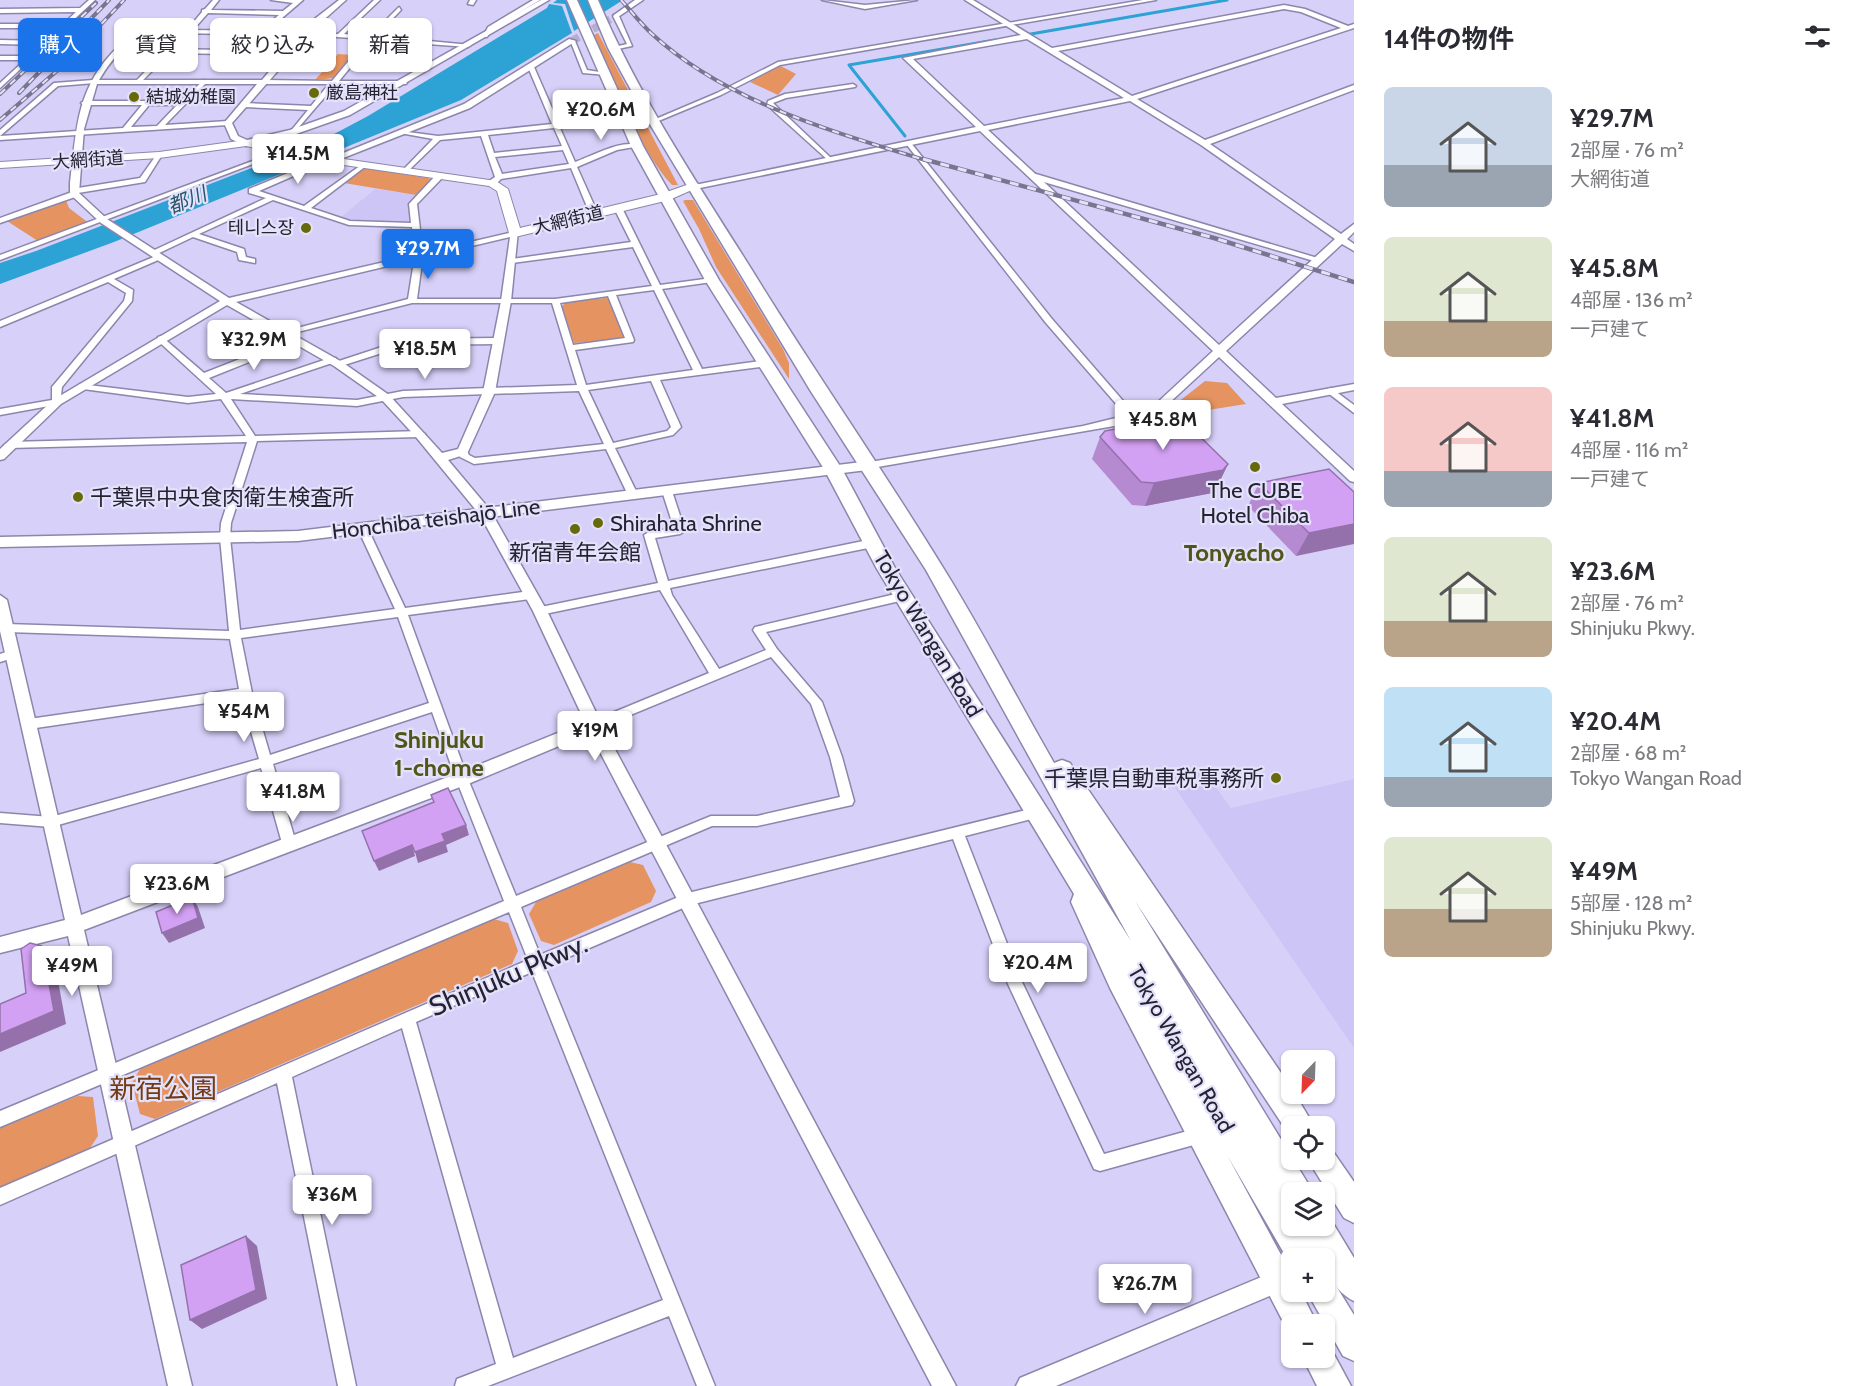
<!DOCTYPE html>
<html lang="ja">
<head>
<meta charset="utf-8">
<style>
	body { margin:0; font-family:Cabin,"Noto Sans JP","Noto Sans KR",sans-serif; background:#f2f2f3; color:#2b2b33; height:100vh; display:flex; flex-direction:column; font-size:22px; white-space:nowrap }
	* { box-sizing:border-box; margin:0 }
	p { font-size:20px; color:#7c7c81 }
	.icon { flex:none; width:33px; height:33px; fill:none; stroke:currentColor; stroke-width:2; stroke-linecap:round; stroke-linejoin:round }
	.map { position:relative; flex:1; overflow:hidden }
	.sheet { display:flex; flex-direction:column; background:#fff; width:510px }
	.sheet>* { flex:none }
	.top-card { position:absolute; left:18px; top:18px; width:570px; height:54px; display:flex; gap:12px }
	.needle { width:39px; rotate:203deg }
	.buttons { position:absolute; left:1281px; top:1050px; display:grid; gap:12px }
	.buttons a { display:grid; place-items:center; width:54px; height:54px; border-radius:9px; background:#fff; box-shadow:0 2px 4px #0004; font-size:30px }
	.price { position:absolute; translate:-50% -51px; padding:0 14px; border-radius:6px; background:#fff; color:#222; font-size:20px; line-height:39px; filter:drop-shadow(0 2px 3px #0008) }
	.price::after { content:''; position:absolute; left:50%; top:36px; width:18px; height:14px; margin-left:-9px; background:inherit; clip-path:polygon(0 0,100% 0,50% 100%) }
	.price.on { background:#1a73e8; color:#fff }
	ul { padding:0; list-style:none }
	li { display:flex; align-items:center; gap:18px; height:150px; padding:0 30px }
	li span { display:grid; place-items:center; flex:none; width:168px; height:120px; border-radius:9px; color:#555 }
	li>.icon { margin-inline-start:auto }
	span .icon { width:72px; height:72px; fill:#fffc; stroke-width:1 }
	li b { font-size:26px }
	h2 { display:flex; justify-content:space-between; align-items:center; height:72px; padding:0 30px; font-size:26px }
	.pill { padding:0 21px; border-radius:9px; background:#fff; box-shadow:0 2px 4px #0004; font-size:21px; line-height:54px }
	.pill.on { background:#1a73e8; color:#fff }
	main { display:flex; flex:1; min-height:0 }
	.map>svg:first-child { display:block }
	.built { fill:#ccc5f5 }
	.green { fill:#e59360 }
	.water { fill:#2ca2d5 }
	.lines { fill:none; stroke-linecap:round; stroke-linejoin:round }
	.stream { stroke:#2ca2d5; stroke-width:3 }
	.tertiary-tunnel { stroke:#b3aed2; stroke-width:8; stroke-dasharray:8 4; stroke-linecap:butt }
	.minor-casing { stroke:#8c86ac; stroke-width:3 }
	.tertiary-casing { stroke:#8c86ac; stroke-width:3 }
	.secondary-casing { stroke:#8c86ac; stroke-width:3 }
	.primary-casing { stroke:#8c86ac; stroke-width:2 }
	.trunk-casing { stroke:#8c86ac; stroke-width:3 }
	.minor { fill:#fff; fill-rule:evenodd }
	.tertiary { fill:#fff; fill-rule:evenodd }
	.secondary { fill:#fff; fill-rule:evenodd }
	.primary { fill:#fff; fill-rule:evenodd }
	.trunk { fill:#fff; fill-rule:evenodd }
	.rail-far1-casing { stroke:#787590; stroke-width:4 }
	.rail-casing { stroke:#787590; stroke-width:4.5 }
	.rail-far1 { stroke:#e4e1fa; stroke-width:2; stroke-dasharray:7; stroke-linecap:butt }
	.rail { stroke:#e4e1fa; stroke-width:3; stroke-dasharray:9; stroke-linecap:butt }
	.wall { fill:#b58ad1 }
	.shaded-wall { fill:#9471aa }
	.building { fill:#d3a1f3; stroke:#9471aa; stroke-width:1.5 }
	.poi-dot { fill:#676a0b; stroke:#e4e1fa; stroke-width:2 }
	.labels { text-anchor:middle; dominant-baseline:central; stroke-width:4.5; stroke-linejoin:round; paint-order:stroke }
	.far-poi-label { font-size:18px; fill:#252332; stroke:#e4e1fa; text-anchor:start }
	.far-street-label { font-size:18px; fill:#252332; stroke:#e4e1fa }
	.far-water-label { font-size:20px; font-style:italic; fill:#28566c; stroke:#e4e1fa }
	.poi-label { font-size:22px; fill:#252332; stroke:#e4e1fa }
	.street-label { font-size:22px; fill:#252332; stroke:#e4e1fa }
	.neighbourhood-label { font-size:24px; font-weight:bold; fill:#52551a; stroke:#e4e1fa }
	.near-street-label { font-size:27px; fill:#252332; stroke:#e4e1fa }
	.near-park-label { font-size:27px; fill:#733b14; stroke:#e4e1fa }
</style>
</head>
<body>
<main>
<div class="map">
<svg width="1354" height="1386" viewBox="0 0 1354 1386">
	<rect width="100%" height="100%" fill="#d7d1fa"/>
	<g class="built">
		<polygon points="375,189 416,195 408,206 409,221 404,223 339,219"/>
		<polygon points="1200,766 1231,808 1354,779 1354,1048 1166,775"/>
	</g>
	<g class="green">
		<path d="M598,33L678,185H672C638,149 615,81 594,35Z"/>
		<polygon points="338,54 354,55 334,78 315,80"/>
		<polygon points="779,65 796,74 778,95 750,82"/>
		<polygon points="364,168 428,178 431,180 416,195 344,183"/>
		<polygon points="66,200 69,208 90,224 41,243 7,221"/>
		<polygon points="685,200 693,200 783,349 789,363 789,379 716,267 699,229 683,201"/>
		<polygon points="606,298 611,299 625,336 622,339 574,343 562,307 565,302"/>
		<polygon points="1205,381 1227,383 1246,404 1158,418"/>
		<polygon points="630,862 643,865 656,891 651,902 554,945 541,941 529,914 536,902"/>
		<polygon points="494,919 508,923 518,951 512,964 155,1119 140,1114 132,1083 140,1069"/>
		<polygon points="78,1096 93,1097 98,1136 90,1148 0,1188 0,1128"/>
	</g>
	<g class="water">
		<polygon points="557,0 623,0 574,31 565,4 553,3"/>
		<polygon points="549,4 562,6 572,33 461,100 114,242 0,284 0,263 36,251 319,142 368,116 547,8"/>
	</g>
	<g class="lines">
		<g class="stream">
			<polyline points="1025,35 1227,0"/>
			<polyline points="905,136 849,65 995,40"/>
		</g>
		<polyline class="tertiary-tunnel" points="572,41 616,16"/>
		<defs>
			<g id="minor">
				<polygon points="89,0 95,0 0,88 0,83 25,60 0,60 0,56 28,56 41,45 0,44 0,40 45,41 59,28 0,28 0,24 63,24 76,12 0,13 0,9 80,8"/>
				<path d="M213,0H219L211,10L283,11L293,3L271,0H303L267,31L338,34L374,0H380L344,34L370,36L399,7L401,10L376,36L471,45L468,47L373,40L339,81H404L407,83L406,84H336L293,134L290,132L308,110L245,107L242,105L245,103L311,106L329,84H265L262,82L265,80L332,81L367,39L306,35L164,33L161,31L164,29L187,30L202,12V10L205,9ZM208,13L279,15L260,31L193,30Z"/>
				<polygon points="470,0 476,0 473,5 468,4"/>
				<polygon points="533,0 540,0 492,29 487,37 483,37 488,27"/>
				<polygon points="1143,0 1156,0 780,65 721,95 656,122 651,121 717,93 778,62"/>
				<polygon points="616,14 619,16 632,46 613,50 610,48 627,44 613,16"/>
				<polygon points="570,40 575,41 587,70 606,73 606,75 583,73"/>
				<polygon points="167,49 289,51 292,53 289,55 169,53 158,64 186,65 188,68 155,68 140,83 136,83 136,81"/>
				<path d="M531,65L534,67L559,124L625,117L628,119L625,121L560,128L575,162C592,156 624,138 640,146L617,150L577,167L598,214L597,216L590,214L571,168L501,179L495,185H489V181L495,177L481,136L440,140L407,172H403V170L433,139L400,133V131L438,136L552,124L528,67ZM554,128L562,146L494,153L488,135ZM563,150L569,164L502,174L495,157Z"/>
				<path d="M93,80L95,83L58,86L0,136L123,128L142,105H84L81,103L84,101H181L204,80L206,83L165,125L228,121L231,123L228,125L0,140V130L54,83ZM149,105H177L157,126L131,127Z"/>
				<polygon points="853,84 856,86 855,87 786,98 773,103 831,158 832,159 829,161 767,105 768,101 785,94"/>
				<polygon points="907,143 911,143 1052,319 1137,417 1137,421 1131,421 1046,323 907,145"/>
				<polygon points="282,150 287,151 0,260 0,255"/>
				<polygon points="159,153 162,155 145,182 78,193 78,196 0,223 0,218 72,192 72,189 140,178 157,154"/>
				<path d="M330,158L333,160L332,161L321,164L259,191L304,206L364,163L366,164V166L311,208L350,221L411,223L409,204L437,174L444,176L417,204L423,255L417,299H555L652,286L633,247L512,263L508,261L512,259L631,242L614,208L618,206L622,208L660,285L712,278L716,280L712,282L662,289L702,369L767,360L771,363L767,366L660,380L681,427L673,435L615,448L638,495L633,498L628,495L606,449L474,464L460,457L458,451L463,448L466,449L469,455L475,458L604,444L579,391L403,397L357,406L231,399L255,436L420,431L425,434L420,437L257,441L231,523L230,538L240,630L395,609L358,529L363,526L368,529L405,608L530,591L534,592L536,595L530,599L408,615L468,779L516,896L711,816H757L840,797L830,757L811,704L771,657L594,730L590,728L588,725L590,722L709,673L660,590L540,615L534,611L536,608L658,583L644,535L649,532L674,528L662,491L667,488L672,491L685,531L680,534L655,538L668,581L873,539L877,541L878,543L873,547L670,588L672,595L719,669L766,650L753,630L755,627L904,592L908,593L910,596L904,600L766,632L777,649L822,702L842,757L854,801L852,805L757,826H712L521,907L540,955L688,893L1038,807L1043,808L1045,812L1043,816L965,836L1022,982L1104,1154L1202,1127L1208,1129L1210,1135L1208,1141L1100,1171L1094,1169L1008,984L953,839L690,905L545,967L715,1386H697L669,1316L488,1386H455L457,1379L496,1364L402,1028L292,1077L356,1386H338L277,1083L0,1205V1188L528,960L509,912L0,1127V1111L504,901L456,779L432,712L273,764L296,843L294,847L289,849L284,847L282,843L261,768L51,827L0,823V813L51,817L259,759L241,698L29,729L25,727L23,724L25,721L29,719L239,689L230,639L6,632L0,628L6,624L229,631L220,538L221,523L247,442L9,448L4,445L9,442L246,436L221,399L188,403L83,389L78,386L80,384L188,397L216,394L158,341V337L161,336L204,373L293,338H299V342L209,378L226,393L330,358H336V362L406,339L498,338L502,341L498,344L407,345L338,367L335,366V362L240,394L357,400L403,391L577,385L552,303H412L282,336V332L408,299L415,255L412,227L349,225L273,200L199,234L244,249L246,257L255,259V263L239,260L237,252L193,237L155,255L148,253L266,198L249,193V189L317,161ZM654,290L693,370L586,385L575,350L633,342L634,340L616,295ZM608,296L625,338L573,345L560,303ZM651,381L671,427L667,431L613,443L588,390ZM398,617L429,703L270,755L252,693L241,638ZM532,972L663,1300L513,1358L416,1022Z"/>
				<polygon points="1030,174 1036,174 1321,259 1314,261 1030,178"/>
				<polygon points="156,256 163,258 114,279 133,290 132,301 62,387 60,404 0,415 0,409 52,400 52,387 124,301 126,293 108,282 0,327 0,321"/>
				<polygon points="1331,388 1354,405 1354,413 1328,393 1328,389"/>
				<polygon points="12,650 16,651 18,654 16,657 0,662 0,654"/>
			</g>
			<g id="tertiary">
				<path d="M339,0H346L318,25L232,123L238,136L247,140L290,130L344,111L541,0H549L350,115L296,134L246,146L231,139L224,123L257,84H97L84,129L79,193L107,219L229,298L518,231L511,301L495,392L467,454L448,460L490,510L547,611L602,725L956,1386H932L590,733L468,784L84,930L192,1386H168L68,936L0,953V937L65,920L0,631V595L7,600L81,915L456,774L585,722L533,611L480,515L416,437L381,399L334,366L227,305L61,404L4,459L0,460V449L53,400L220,301L101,223L70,194V183C76,133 76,92 111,54C126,37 142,30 164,29L167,33C131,38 118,49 99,80H262L312,21ZM510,237L501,301L483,392L458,449L442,453L389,395L342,362L236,302Z"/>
				<polygon points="635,0 643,0 618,17 614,17 614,15"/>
				<polygon points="822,0 865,5 917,0 865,9"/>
				<path d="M965,0H973L1052,48L1284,5L1305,9L1348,26L1354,24V28L1137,99L1205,140L1354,85V90L1210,144L1341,234L1354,224V232L1347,239L1354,244V251L1342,244L1226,351L1276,398L1354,384V390L1282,404L1354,471V482L1350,481L1219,357L1167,405L1120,425L866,469L864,466L870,462L1083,426L1128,415L1159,401L1213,351L980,131L695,189L690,186L976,127L903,58L1021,35ZM1284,9L1301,12L1341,28L1132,96L1058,51ZM1027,39L1124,98L984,126L913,59ZM1130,101L1201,145L1335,239L1219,345L988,130Z"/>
				<polygon points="569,39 576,41 470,108 333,162 326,160 464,104"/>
				<polygon points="1278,1270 1286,1273 1289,1281 1286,1289 1056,1386 1016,1386 1020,1378"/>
			</g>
			<polygon id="secondary" points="870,461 875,463 877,466 875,469 298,541 0,547 0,537 298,531"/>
			<polygon id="primary" points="246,140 330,157 496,181 508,189 520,228 661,194 695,182 701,186 669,200 515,237 509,233 497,191 489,186 330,163 246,146 159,158 0,168 0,162 159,152"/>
			<g id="trunk">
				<path d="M567,0H577L643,146L719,280L842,469L895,568L1131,941L926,570L810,390L648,121L608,48L588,0H598C640,100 703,191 760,283C819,378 883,470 942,566C982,630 1016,697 1054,763L1062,760L1070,763L1292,1089V1094H1295L1314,1126H1292L1290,1136L1135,901L1307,1182L1311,1192H1292V1204L1287,1203L1292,1210V1226H1301L1304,1232L1302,1226H1324V1214L1328,1215L1354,1258V1301C1340,1295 1324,1275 1324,1258H1320L1315,1251L1318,1258H1292V1267L1227,1155L1292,1275V1292H1301L1317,1324H1292L1290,1335L1110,988L1071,902L1074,894L877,569L824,469L705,280L631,146Z"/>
				<polygon points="1324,1147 1332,1150 1354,1182 1354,1223 1344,1218 1308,1160 1324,1160"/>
				<polygon points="1324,1278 1333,1281 1354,1315 1354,1361 1343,1356 1307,1292 1324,1292"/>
				<polygon points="1324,1344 1330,1347 1351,1386 1317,1386 1303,1358 1324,1358"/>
			</g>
		</defs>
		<use href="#minor" class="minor-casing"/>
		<use href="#tertiary" class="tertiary-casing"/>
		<use href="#secondary" class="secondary-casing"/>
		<use href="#primary" class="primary-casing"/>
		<use href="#trunk" class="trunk-casing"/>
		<use href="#minor" class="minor"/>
		<use href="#tertiary" class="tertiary"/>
		<use href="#secondary" class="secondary"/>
		<use href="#primary" class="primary"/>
		<use href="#trunk" class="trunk"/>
		<defs>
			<g id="rail-far1">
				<path d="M621,0C631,11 641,24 652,34C726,102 834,132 928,161"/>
				<polyline points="19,93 109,0"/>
				<polyline points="0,94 96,3"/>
				<polyline points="0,120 58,70 124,0"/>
			</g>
			<polyline id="rail" points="923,159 1214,238 1354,282"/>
		</defs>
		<use href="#rail-far1" class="rail-far1-casing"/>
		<use href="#rail" class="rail-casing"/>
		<use href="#rail-far1" class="rail-far1"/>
		<use href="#rail" class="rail"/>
	</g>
	<g class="wall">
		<polygon points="1100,437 1228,464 1217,487 1212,493 1145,506 1132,505 1092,459"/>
		<polygon points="1259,483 1354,492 1296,556 1248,506"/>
	</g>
	<g class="shaded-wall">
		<polygon points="1228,464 1217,487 1212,493 1145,506 1154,483"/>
		<polygon points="1354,524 1354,544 1296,556 1309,533"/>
		<polygon points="466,825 469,835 446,845 448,852 418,863 415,852 442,834"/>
		<polygon points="412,845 415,856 379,871 374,861"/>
		<polygon points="192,897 198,907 205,928 169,943 162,933"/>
		<polygon points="42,946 54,959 66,1024 0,1052 0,1034 54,1011"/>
		<polygon points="246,1236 257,1246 267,1299 202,1329 190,1320"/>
	</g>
	<g class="building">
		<polygon points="1169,419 1182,419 1228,464 1223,470 1154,483 1141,482 1100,437 1105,431"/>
		<polygon points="1329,469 1354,492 1354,524 1309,533 1259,483"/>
		<polygon points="448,788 466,825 442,834 445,841 415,852 412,845 374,861 362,831 434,802 431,795"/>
		<polygon points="192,897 198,918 162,933 156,912"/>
		<polygon points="30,943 42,946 54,1011 0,1034 0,1004 26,993 21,949"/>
		<polygon points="246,1236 256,1290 190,1320 181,1265"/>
	</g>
	<g class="poi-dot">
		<circle cx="314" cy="93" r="6"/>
		<circle cx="134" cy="97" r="6"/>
		<circle cx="306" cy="228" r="6"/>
		<circle cx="1255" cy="467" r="6"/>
		<circle cx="78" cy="497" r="6"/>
		<circle cx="598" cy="523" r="6"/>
		<circle cx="575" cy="529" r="6"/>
		<circle cx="1276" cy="778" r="6"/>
	</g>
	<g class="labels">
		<g class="far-poi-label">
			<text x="326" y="93">厳島神社</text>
			<text x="146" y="97">結城幼稚園</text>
			<text x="294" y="228" text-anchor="end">테니스장</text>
		</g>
		<g class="far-street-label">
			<text transform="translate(88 160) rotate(-4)">大網街道</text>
			<text transform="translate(568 220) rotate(-13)">大網街道</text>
		</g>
		<g class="far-water-label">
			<text transform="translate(187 200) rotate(-22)">都川</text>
		</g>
		<g class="poi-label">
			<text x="1255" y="490">The CUBE<tspan x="1255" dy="25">Hotel Chiba</tspan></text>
			<text x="90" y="497" text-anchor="start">千葉県中央食肉衛生検査所</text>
			<text x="610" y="523" text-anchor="start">Shirahata Shrine</text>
			<text x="575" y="552">新宿青年会館</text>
			<text x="1264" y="778" text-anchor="end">千葉県自動車税事務所</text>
		</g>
		<g class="street-label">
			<text transform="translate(436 519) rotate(-7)">Honchiba teishajō Line</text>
			<text transform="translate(928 634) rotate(59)">Tokyo Wangan Road</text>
			<text transform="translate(1181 1049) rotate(60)">Tokyo Wangan Road</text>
		</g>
		<g class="neighbourhood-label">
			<text x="1234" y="552">Tonyacho</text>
			<text x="439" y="739">Shinjuku<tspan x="439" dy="28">1-chome</tspan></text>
		</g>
		<g class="near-street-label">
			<text transform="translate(508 975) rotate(-23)">Shinjuku Pkwy.</text>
		</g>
		<g class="near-park-label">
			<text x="163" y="1088">新宿公園</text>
		</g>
	</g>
</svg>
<div class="buttons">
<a><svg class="needle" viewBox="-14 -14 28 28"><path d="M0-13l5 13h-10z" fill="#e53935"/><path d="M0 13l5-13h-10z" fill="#7c7c81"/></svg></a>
<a><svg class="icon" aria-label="locate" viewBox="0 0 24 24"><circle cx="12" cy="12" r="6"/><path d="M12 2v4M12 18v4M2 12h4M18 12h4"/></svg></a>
<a><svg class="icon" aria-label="layers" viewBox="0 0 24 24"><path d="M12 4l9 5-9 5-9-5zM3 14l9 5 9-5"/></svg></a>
<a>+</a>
<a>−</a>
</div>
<b class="price" style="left:601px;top:141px">¥20.6M</b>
<b class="price" style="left:298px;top:185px">¥14.5M</b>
<b class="price on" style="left:428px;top:280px">¥29.7M</b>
<b class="price" style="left:254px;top:371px">¥32.9M</b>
<b class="price" style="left:425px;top:380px">¥18.5M</b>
<b class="price" style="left:1163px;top:451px">¥45.8M</b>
<b class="price" style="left:244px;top:743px">¥54M</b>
<b class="price" style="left:595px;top:762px">¥19M</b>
<b class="price" style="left:293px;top:823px">¥41.8M</b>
<b class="price" style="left:177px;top:915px">¥23.6M</b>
<b class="price" style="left:1038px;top:994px">¥20.4M</b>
<b class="price" style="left:72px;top:997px">¥49M</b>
<b class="price" style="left:332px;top:1226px">¥36M</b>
<b class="price" style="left:1145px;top:1315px">¥26.7M</b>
<div class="top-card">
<a class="pill on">購入</a>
<a class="pill">賃貸</a>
<a class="pill">絞り込み</a>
<a class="pill">新着</a>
</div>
</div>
<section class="sheet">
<h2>14件の物件<svg class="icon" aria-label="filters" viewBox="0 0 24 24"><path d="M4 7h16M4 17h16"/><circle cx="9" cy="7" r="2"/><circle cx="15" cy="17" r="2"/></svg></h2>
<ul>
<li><span style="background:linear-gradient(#c9d6e8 65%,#9aa5b1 0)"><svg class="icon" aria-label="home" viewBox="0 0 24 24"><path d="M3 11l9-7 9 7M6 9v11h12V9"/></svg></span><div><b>¥29.7M</b><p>2部屋 · 76 m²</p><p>大網街道</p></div></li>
<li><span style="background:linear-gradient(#dfe7d0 70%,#b9a48a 0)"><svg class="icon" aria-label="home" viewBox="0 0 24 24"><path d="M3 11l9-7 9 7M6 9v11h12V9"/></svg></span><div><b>¥45.8M</b><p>4部屋 · 136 m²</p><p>一戸建て</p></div></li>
<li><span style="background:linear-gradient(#f6c9c9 70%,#9aa5b1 0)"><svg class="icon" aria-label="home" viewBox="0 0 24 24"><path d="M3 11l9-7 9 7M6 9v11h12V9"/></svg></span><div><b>¥41.8M</b><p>4部屋 · 116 m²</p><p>一戸建て</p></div></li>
<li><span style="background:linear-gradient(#dfe7d0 70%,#b9a48a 0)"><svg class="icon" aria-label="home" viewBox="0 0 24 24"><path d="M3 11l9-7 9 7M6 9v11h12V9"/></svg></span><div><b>¥23.6M</b><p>2部屋 · 76 m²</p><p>Shinjuku Pkwy.</p></div></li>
<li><span style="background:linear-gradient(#bfe0f5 75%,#9aa5b1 0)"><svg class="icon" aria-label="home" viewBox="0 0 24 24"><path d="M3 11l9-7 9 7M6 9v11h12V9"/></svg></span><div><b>¥20.4M</b><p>2部屋 · 68 m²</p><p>Tokyo Wangan Road</p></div></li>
<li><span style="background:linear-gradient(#dfe7d0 60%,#b9a48a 0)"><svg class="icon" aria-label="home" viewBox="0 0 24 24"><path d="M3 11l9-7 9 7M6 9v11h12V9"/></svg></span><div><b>¥49M</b><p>5部屋 · 128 m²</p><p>Shinjuku Pkwy.</p></div></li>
</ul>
</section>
</main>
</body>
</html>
